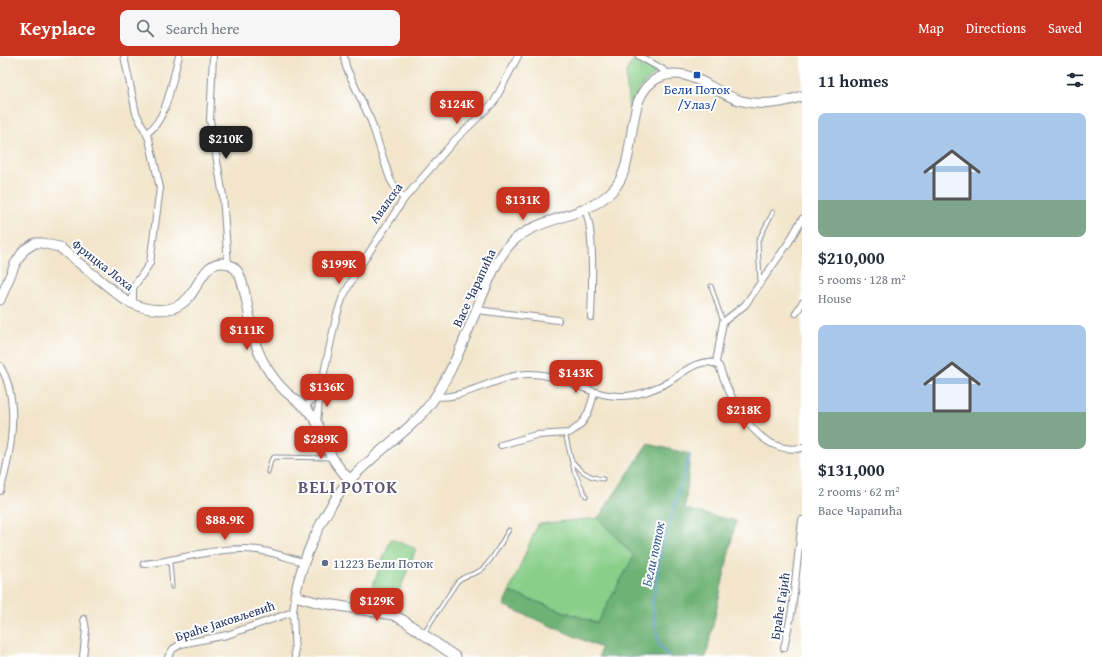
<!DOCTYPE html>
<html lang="en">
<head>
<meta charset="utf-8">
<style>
	body { margin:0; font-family:"Gentium Book Plus",serif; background:#f6f6f7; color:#1f2937; height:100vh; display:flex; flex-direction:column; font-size:15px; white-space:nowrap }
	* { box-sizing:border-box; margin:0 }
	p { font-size:13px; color:#747a83 }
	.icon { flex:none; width:22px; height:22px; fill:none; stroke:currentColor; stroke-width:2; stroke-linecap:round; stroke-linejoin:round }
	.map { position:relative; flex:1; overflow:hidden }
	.panel { display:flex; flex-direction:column; background:#fff; width:300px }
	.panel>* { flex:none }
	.price { position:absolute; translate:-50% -34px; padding:0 9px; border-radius:8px; background:#c8321e; color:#fff; font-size:13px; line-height:26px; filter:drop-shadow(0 1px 2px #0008) }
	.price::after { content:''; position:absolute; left:50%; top:24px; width:12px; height:9px; margin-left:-6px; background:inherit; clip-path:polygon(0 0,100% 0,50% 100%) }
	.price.active { background:#222; color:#fff }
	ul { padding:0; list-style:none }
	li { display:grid; align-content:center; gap:8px; height:212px; padding:0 16px }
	li span { display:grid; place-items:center; height:124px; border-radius:8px; color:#555 }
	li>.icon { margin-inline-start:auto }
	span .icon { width:72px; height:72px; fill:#fffc; stroke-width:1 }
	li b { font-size:17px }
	h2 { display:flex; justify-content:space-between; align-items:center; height:48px; padding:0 16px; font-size:17px }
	header { display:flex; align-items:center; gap:24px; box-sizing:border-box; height:56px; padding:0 20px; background:#c8321e; color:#fff }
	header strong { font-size:19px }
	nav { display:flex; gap:22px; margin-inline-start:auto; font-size:14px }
	.search { width:280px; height:36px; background:#f6f6f7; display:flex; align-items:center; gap:10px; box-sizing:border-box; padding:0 14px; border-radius:8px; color:#747a83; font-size:15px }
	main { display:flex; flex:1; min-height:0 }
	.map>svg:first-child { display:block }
	.green { fill:#89cf89; stroke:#527f74 }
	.forest { fill:#6eb275; stroke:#44706a }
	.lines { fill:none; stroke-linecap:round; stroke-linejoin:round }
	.stream { stroke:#63a1d5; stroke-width:2 }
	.lane-casing { stroke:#868a94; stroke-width:5 }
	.street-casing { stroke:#868a94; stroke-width:8 }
	.secondary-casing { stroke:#868a94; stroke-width:11 }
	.lane { stroke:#fff; stroke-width:3 }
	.street { stroke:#fff; stroke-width:6 }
	.secondary { stroke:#fff; stroke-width:9 }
	.transit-dot { fill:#1a4fb4; stroke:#fff; stroke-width:1.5 }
	.service-dot { fill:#5c6f8a; stroke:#fff; stroke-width:1.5 }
	.labels { text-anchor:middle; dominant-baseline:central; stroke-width:4; stroke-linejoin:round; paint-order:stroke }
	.transit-label { font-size:13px; fill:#164399; stroke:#fff }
	.street-label { font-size:13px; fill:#1b2f5e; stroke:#fff }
	.service-label { font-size:13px; fill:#4e5e75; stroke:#fff; text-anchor:start }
	.water-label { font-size:14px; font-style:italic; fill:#385d8e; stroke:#fff }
	.district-label { font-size:17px; font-weight:bold; letter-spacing:1px; fill:#5d5571; stroke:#fff }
</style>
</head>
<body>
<header>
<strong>Keyplace</strong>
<div class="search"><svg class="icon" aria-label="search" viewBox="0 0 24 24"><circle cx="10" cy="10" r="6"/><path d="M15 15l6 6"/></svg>Search here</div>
<nav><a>Map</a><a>Directions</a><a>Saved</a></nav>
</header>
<main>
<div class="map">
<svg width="802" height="601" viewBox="0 0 802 601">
	<rect width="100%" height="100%" fill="#fff"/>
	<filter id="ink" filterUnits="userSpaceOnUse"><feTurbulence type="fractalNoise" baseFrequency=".025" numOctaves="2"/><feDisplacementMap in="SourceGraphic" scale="8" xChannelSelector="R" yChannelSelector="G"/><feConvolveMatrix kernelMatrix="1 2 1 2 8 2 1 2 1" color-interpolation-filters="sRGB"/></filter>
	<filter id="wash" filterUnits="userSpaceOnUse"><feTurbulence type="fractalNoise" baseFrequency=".012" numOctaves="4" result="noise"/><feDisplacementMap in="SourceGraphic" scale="16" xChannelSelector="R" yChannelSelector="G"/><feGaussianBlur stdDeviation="0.9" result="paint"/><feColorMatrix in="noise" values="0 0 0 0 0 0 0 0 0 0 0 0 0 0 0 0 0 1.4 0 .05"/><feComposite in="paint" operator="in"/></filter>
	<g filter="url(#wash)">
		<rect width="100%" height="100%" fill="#f2e5cb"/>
		<g class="green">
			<path d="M634,3L658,17C641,26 635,39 629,56L626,16Z"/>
			<polygon points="598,462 634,500 597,567 509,536 538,468"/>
			<polygon points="391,483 416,493 397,541 372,531"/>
		</g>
		<polygon class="forest" points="648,388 690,398 685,453 736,465 706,601 599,601 601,592 503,549 509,536 597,567 634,500 598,462"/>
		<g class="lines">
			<polyline class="stream" points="669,601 659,589 652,550 661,495 690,398"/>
		</g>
	</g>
	<g filter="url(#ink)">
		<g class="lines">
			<defs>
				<g id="lane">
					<polyline points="760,225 758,185 773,156"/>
					<polyline points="711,230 723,266"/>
					<polyline points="565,377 574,415 586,440"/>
					<path d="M572,405C581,415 589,422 603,423"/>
					<polyline points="268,416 271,404 274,401 330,402"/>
					<polyline points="170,505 172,531"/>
					<path d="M424,577L457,526C464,518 474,520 482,513C493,504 501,486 509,474"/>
				</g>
				<g id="street">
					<polyline points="124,0 136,57 149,83 160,132 150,207 133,232 133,248"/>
					<polyline points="213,0 210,64 223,140 228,209"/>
					<polyline points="344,0 346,11 371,65 390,123 397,135 404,143"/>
					<polyline points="639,0 662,13 668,19"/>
					<path d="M147,77C168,63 172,22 179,0"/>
					<path d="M585,154C595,174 592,236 591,261"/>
					<polyline points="477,254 558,264"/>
					<polyline points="796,257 802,247"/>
					<polyline points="716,307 723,266 745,249 789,186 802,163"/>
					<path d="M0,310C21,344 11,399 0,435"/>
					<path d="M436,340C457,346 499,319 527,318C571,316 597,352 645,336C653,333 662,330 670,325C682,317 704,298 719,310C731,345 757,400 802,392"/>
					<polyline points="305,351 319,336"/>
					<polyline points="317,366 320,335 336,262 342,243 355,218 404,143 454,85 494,46 518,0"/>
					<path d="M501,389L536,379L569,377C586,368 590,354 594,337"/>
					<path d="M144,508C176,505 208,493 241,493C262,492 284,501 304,506"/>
					<polyline points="295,540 293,556 295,601"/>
					<polyline points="784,592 792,554 802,464"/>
					<polyline points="83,601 86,574 84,563"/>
					<polyline points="168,601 173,593 181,588 227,579 293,556"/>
				</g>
				<g id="secondary">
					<path d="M0,244L15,208L24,194L35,187H42L59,191L125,244C145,255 173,260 189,241C199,229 207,201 228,208C232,210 237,214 239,218C247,236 249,264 254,283C260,303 270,320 285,335C296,345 310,353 317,367C320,372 321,378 323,384C330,400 338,412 350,424"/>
					<path d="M456,601L403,564L393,559L316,546L295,540C302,503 320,464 342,433C351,421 363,411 374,401C395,382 420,365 435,341C454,312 467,277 480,245C489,225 497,202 511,187C539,159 584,164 612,135C641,106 621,40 658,22C689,7 714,38 742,45C761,50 784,47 802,40"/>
				</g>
			</defs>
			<use href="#lane" class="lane-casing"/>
			<use href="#street" class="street-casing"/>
			<use href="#secondary" class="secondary-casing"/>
			<use href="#lane" class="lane"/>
			<use href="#street" class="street"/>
			<use href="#secondary" class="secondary"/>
		</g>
	</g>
	<rect class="transit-dot" x="693" y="15" width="8" height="8" rx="2"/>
	<circle class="service-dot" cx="325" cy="507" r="4"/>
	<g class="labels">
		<g class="transit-label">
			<text x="697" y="33">Бели Поток<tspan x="697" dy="15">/Улаз/</tspan></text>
		</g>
		<g class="street-label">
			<text transform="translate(386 147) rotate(-54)">Авалска</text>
			<text transform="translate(103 209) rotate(38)">Фрицка Лоха</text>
			<text transform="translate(474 232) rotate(-65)">Васе Чарапића</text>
			<text transform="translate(780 550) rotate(-81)">Браће Гајић</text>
			<text transform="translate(225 565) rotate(-18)">Браће Јаковљевић</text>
		</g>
		<g class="service-label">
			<text x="333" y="507">11223 Бели Поток</text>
		</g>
		<g class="water-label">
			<text transform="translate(653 498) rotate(-78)">Бели поток</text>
		</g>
		<g class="district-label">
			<text x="348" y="430">BELI POTOK</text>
		</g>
	</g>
</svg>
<b class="price" style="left:457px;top:69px">$124K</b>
<b class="price active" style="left:226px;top:104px">$210K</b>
<b class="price" style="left:523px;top:165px">$131K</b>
<b class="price" style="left:339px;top:229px">$199K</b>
<b class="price" style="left:247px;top:295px">$111K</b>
<b class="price" style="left:576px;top:338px">$143K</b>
<b class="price" style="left:327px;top:352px">$136K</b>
<b class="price" style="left:744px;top:375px">$218K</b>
<b class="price" style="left:321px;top:404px">$289K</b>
<b class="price" style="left:225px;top:485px">$88.9K</b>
<b class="price" style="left:377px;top:566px">$129K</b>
</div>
<section class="panel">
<h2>11 homes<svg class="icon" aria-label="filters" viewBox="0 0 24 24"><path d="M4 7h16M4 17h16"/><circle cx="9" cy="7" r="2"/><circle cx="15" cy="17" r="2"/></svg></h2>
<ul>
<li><span style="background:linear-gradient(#a9c7e8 70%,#7fa58c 0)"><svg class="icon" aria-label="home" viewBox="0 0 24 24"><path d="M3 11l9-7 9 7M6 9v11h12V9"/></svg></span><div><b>$210,000</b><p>5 rooms · 128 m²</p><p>House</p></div></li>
<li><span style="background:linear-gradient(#a9c7e8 70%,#7fa58c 0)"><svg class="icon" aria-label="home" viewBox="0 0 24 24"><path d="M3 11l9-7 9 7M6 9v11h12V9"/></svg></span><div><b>$131,000</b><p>2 rooms · 62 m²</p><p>Васе Чарапића</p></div></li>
</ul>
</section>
</main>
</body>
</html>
